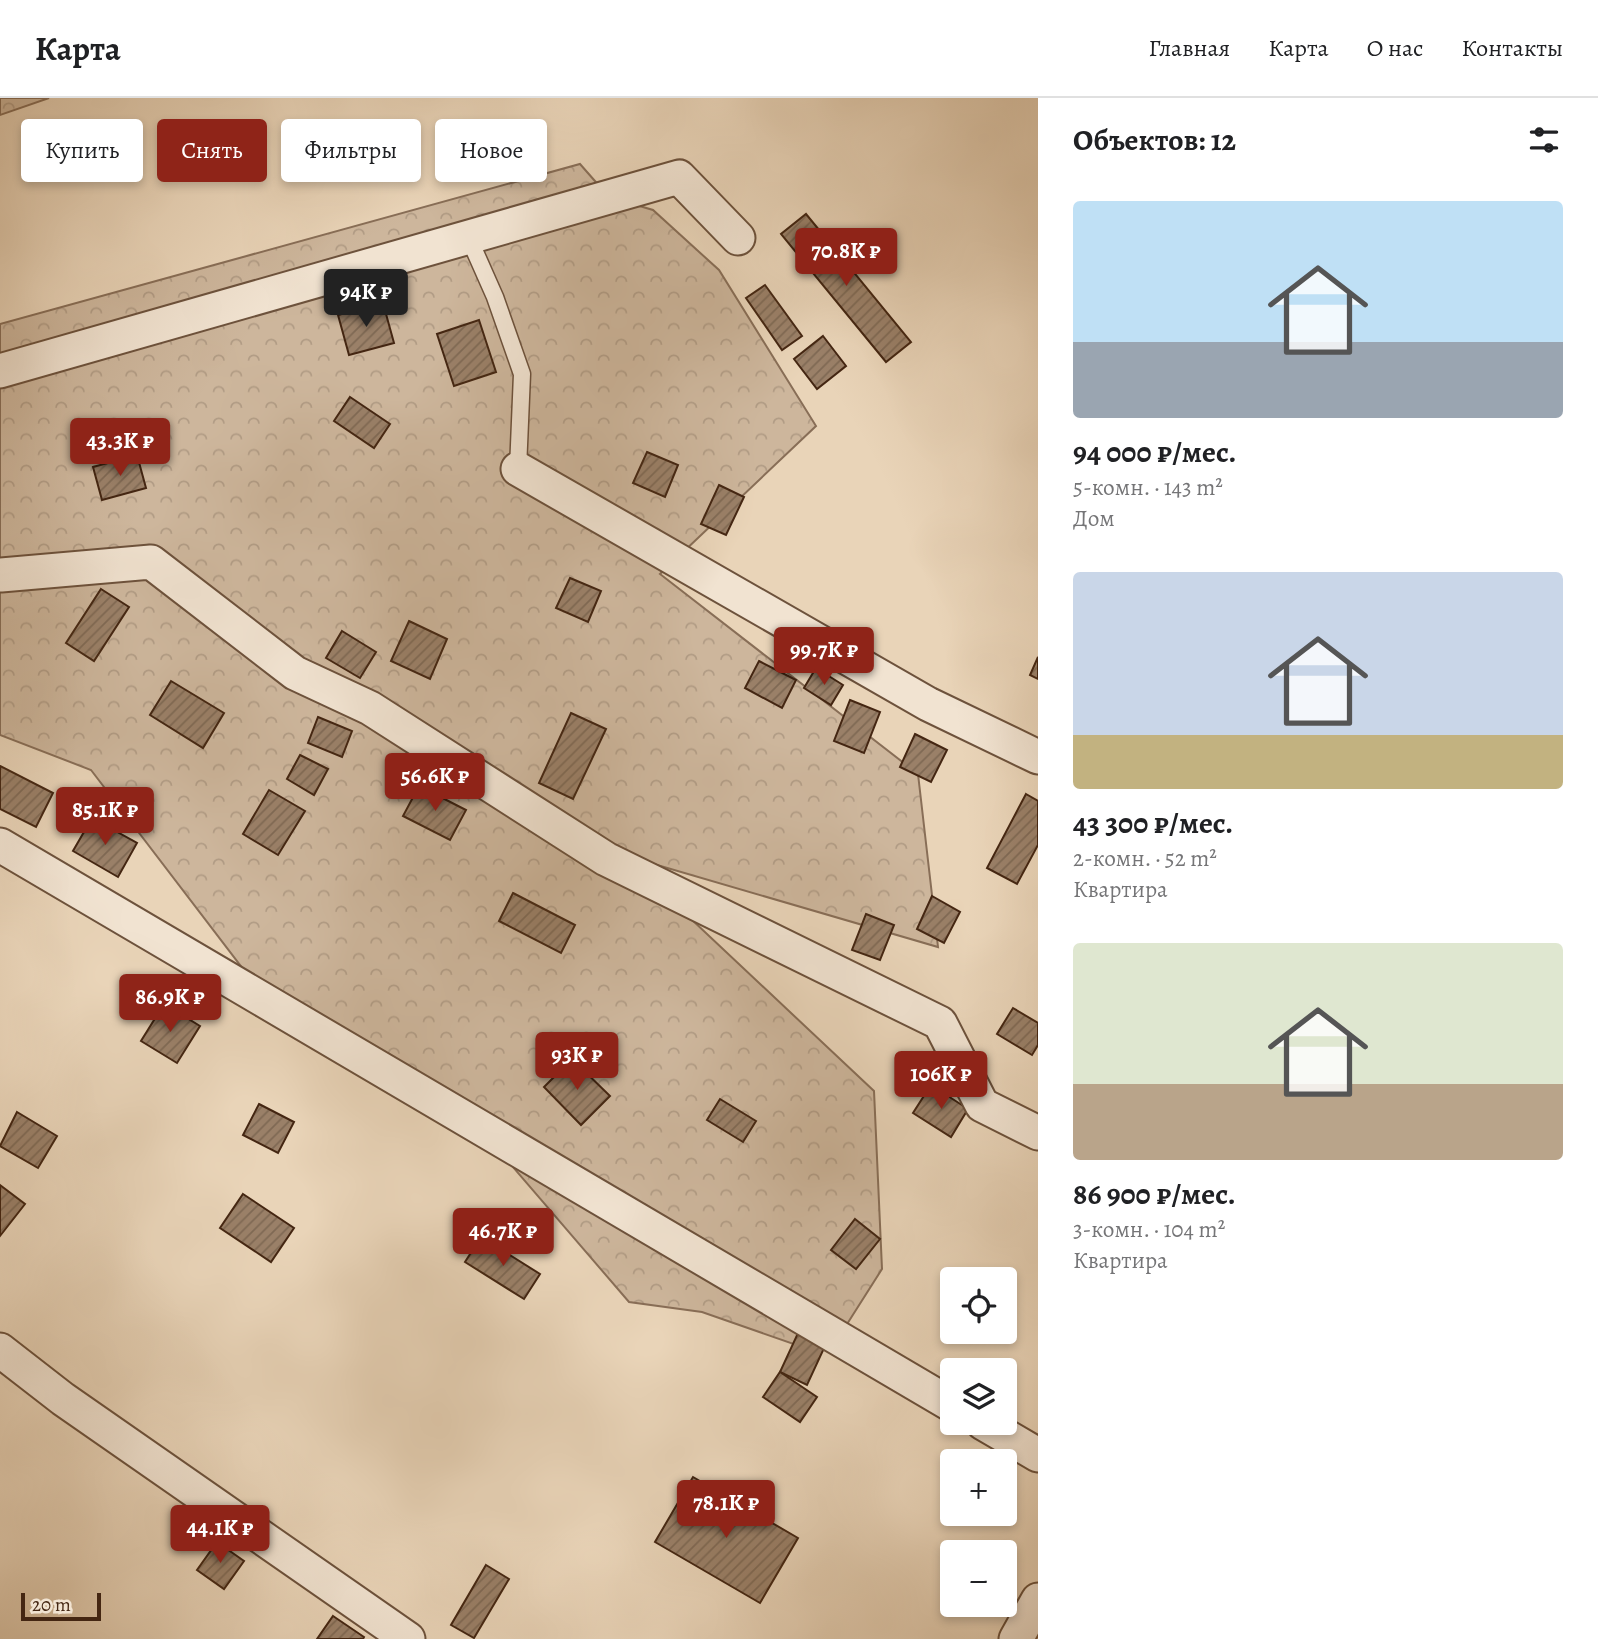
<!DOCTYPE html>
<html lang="ru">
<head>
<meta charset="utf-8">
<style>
	body { margin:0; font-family:Alegreya,serif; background:#f6f6f6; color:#202124; height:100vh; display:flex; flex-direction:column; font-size:26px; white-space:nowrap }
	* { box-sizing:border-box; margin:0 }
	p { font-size:23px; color:#757577 }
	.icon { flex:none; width:38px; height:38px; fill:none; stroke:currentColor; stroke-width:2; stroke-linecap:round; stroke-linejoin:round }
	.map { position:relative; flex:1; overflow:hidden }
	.side { display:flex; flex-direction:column; background:#fff; width:560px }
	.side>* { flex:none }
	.guide { position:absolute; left:21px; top:21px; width:665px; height:63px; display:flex; gap:14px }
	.buttons { position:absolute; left:940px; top:1169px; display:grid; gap:14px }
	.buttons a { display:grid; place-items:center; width:77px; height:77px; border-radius:7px; background:#fff; box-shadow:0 4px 10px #0003; font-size:35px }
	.scale { position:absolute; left:21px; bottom:18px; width:80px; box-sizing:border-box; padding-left:7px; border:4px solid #442612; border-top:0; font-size:19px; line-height:24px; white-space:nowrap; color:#442612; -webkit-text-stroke:5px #f1e3d1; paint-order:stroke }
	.price { position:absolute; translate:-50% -60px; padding:0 16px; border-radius:7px; background:#8f2418; color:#fff; font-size:23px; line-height:46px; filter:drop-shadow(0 2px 4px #0008) }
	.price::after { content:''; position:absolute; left:50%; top:42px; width:21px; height:16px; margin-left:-10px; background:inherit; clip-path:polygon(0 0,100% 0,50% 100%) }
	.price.on { background:#222; color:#fff }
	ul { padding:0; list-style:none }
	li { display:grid; align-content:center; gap:14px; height:371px; padding:0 35px }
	li span { display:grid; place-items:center; height:217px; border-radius:7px; color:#555 }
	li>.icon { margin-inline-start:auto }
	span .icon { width:126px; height:126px; fill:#fffc; stroke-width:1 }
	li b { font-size:30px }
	h2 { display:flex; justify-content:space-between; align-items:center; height:84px; padding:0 35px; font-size:30px }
	.chip { padding:0 24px; border-radius:7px; background:#fff; box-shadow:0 4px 10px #0003; font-size:24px; line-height:63px }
	.chip.on { background:#8f2418; color:#fff }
	header { display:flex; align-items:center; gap:42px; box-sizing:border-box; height:98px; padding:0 35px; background:#fff; border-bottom:2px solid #e0e0e0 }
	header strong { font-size:33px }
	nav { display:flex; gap:38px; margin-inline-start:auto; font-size:24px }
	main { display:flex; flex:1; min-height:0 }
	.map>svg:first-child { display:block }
	.forest { fill:url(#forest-crowns); stroke:#886e57; stroke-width:2 }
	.building { fill:url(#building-hatch); stroke:#442612; stroke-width:2 }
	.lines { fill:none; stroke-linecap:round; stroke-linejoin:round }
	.lane-casing { stroke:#6d523c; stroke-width:19 }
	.street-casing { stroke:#6d523c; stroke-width:37 }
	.lane { stroke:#f1e3d1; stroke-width:16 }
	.street { stroke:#f1e3d1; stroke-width:33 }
</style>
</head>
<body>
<header>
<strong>Карта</strong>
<nav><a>Главная</a><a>Карта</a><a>О нас</a><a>Контакты</a></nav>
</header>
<main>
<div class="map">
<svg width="1038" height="1541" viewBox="0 0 1038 1541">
	<defs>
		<pattern id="forest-crowns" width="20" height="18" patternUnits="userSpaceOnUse" patternTransform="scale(1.75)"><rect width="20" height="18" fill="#cdb69c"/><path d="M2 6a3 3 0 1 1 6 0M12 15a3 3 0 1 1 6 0" fill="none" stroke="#b19c85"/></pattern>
		<pattern id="building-hatch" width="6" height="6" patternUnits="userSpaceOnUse" patternTransform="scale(1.75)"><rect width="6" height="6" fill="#9a8068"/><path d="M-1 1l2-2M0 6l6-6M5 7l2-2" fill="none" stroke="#7f6954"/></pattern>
	</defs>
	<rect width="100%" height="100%" fill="#e9d4b8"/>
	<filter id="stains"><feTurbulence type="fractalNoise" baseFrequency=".00286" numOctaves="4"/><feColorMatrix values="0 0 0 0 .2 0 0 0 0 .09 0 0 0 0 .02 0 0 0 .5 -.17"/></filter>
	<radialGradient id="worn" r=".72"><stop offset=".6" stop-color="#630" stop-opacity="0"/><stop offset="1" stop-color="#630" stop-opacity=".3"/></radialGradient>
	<g class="forest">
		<polygon points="0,0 49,0 0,17"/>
		<polygon points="580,66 609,99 653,112 719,172 816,328 660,476 918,676 938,849 623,757 874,993 882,1171 842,1234 805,1250 702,1214 629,1204 507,1062 256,888 91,672 0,637 0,226"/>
	</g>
	<g class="building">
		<polygon points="806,116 911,244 886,264 781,136"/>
		<polygon points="765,187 802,238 782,252 746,200"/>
		<polygon points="383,205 394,245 349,257 338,217"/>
		<polygon points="479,222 496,274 454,288 437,236"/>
		<polygon points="823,238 846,268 817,291 794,261"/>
		<polygon points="350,299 390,326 374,350 334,323"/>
		<polygon points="647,354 678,367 665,399 633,385"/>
		<polygon points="137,357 146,390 102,402 93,369"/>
		<polygon points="719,387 744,399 726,437 701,426"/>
		<polygon points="570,480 601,493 588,524 556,510"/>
		<polygon points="101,491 129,509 94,563 66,545"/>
		<polygon points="409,523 447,541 430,581 391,563"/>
		<polygon points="342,533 376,554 360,580 326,560"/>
		<polygon points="1038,559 1038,581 1030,577"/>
		<polygon points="759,563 796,582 782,610 745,590"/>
		<polygon points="816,570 843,587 831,607 804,590"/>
		<polygon points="171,583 224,615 203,650 150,617"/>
		<polygon points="850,602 880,614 864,655 834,643"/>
		<polygon points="571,615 606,631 573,701 539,685"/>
		<polygon points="318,619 352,633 342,659 308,645"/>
		<polygon points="915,636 947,652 931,684 900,669"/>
		<polygon points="300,657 328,671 314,697 287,681"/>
		<polygon points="0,668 53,695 36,729 0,711"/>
		<polygon points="419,688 466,712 450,742 403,718"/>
		<polygon points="269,692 305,713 278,757 243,736"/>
		<polygon points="1026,696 1038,703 1038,747 1017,786 987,770"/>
		<polygon points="92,720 137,745 118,779 73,753"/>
		<polygon points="513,795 575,827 561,855 499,823"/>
		<polygon points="932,798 960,814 944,845 917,831"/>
		<polygon points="866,816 894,827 880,862 852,852"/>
		<polygon points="164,906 200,928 177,965 141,943"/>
		<polygon points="1013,910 1038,925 1038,947 1032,957 997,936"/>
		<polygon points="572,961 610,998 581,1027 544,989"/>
		<polygon points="931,987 968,1011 951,1039 913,1015"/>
		<polygon points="720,1001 756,1023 743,1044 707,1022"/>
		<polygon points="259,1006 294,1024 278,1055 243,1037"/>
		<polygon points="17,1014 57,1038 38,1070 0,1048"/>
		<polygon points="0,1087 25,1106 0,1138"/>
		<polygon points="243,1096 294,1130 271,1164 220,1130"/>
		<polygon points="855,1121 880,1141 856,1171 831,1152"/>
		<polygon points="481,1139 540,1176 524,1201 465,1164"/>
		<polygon points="798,1235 825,1248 807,1287 780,1274"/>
		<polygon points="780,1274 817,1299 800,1324 763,1299"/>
		<polygon points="693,1379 798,1440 760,1505 655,1444"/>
		<polygon points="217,1444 244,1463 224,1491 197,1472"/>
		<polygon points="486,1467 509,1481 474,1540 451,1527"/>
		<polygon points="333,1518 364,1539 363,1541 317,1541"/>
	</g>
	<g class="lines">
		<defs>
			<polyline id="lane" points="468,138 495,199 522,276 518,371"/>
			<g id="street">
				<polyline points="0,273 679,79 738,140"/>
				<polyline points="518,371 928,606 1038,659"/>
				<polyline points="1,477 151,464 295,575 370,610 606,761 940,925 982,1007 1038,1035"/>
				<polyline points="0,747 952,1307"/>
				<polyline points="0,1252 63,1301 408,1541"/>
				<polyline points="983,1325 1038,1357"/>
				<polyline points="1016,1541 1038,1502"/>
			</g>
		</defs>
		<use href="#lane" class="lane-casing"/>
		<use href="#street" class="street-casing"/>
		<use href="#lane" class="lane"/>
		<use href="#street" class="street"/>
	</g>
	<rect width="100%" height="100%" filter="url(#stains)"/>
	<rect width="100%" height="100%" fill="url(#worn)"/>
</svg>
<div class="buttons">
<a><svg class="icon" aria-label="locate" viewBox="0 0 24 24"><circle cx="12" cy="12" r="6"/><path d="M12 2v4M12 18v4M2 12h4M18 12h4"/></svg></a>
<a><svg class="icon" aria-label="layers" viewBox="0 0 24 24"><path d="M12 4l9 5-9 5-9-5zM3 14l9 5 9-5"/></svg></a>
<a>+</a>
<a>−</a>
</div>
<div class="scale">20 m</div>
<b class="price" style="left:846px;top:190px">70.8K ₽</b>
<b class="price on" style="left:366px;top:231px">94K ₽</b>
<b class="price" style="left:120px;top:380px">43.3K ₽</b>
<b class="price" style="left:824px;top:589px">99.7K ₽</b>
<b class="price" style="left:435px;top:715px">56.6K ₽</b>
<b class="price" style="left:105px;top:749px">85.1K ₽</b>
<b class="price" style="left:170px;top:936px">86.9K ₽</b>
<b class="price" style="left:577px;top:994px">93K ₽</b>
<b class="price" style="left:941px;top:1013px">106K ₽</b>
<b class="price" style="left:503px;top:1170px">46.7K ₽</b>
<b class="price" style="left:726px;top:1442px">78.1K ₽</b>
<b class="price" style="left:220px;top:1467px">44.1K ₽</b>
<div class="guide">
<a class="chip">Купить</a>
<a class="chip on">Снять</a>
<a class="chip">Фильтры</a>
<a class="chip">Новое</a>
</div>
</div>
<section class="side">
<h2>Объектов: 12<svg class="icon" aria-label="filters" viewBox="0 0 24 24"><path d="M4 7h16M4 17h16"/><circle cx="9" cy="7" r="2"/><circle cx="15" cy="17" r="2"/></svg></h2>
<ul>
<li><span style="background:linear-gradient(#bfe0f5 65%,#9aa5b1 0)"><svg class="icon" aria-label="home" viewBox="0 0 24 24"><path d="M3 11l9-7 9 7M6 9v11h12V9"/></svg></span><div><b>94 000 ₽/мес.</b><p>5-комн. · 143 m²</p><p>Дом</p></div></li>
<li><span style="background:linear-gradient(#c9d6e8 75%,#c2b280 0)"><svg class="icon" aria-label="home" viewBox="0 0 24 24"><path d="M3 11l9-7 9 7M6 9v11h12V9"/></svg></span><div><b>43 300 ₽/мес.</b><p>2-комн. · 52 m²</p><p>Квартира</p></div></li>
<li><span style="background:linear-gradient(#dfe7d0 65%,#b9a48a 0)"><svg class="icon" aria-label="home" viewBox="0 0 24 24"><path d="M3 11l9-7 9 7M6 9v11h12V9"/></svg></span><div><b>86 900 ₽/мес.</b><p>3-комн. · 104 m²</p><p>Квартира</p></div></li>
</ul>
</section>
</main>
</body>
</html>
